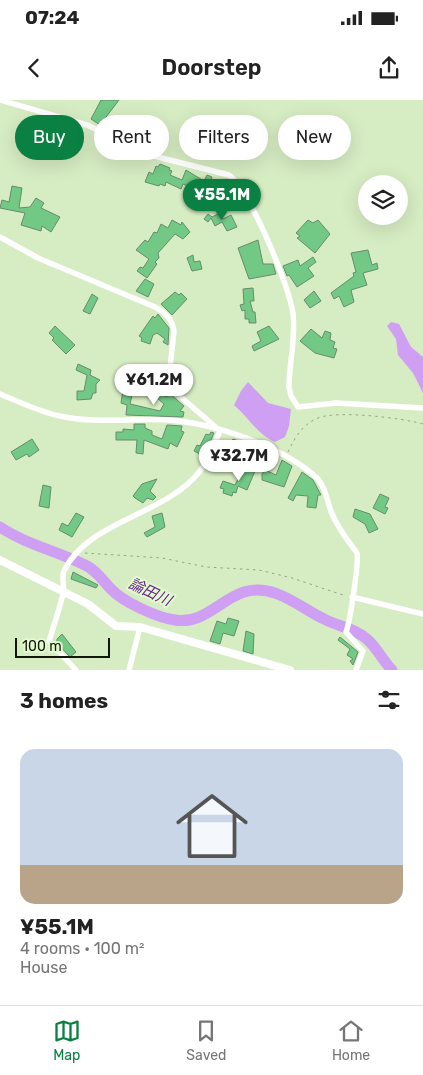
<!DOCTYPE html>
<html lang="en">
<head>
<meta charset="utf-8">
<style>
	body { margin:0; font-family:Rubik,"Noto Sans JP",sans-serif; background:#f2f2f2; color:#222; height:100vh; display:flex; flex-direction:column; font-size:19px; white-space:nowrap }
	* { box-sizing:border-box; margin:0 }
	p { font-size:16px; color:#767676 }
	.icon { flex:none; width:28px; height:28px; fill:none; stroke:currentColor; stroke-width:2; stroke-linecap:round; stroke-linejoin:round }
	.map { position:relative; height:570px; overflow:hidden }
	.sheet { display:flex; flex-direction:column; background:#fff; flex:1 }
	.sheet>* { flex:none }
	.top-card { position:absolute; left:15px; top:15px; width:394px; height:45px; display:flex; gap:10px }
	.controls { position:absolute; left:358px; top:75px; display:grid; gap:10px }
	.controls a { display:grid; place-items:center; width:50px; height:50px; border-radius:50%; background:#fff; box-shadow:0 5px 20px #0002; font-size:25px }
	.scale { position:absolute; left:15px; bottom:12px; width:95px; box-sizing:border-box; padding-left:5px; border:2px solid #111809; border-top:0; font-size:14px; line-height:18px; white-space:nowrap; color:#111809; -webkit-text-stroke:4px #e3f9cf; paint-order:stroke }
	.price { position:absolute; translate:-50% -42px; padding:0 11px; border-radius:18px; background:#fff; color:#222; font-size:16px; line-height:32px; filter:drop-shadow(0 1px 2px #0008) }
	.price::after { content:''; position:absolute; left:50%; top:30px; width:15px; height:11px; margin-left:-8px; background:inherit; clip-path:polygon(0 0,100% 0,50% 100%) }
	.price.active { background:#0b8043; color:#fff }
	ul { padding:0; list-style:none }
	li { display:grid; align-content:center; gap:10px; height:265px; padding:0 20px }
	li+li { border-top:1px solid #e0e0e0 }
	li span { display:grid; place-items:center; height:155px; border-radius:15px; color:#555 }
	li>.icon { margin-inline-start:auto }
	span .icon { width:90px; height:90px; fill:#fffc; stroke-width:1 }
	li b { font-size:21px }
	h2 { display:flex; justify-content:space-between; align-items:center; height:60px; padding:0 20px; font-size:21px }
	.pill { padding:0 18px; border-radius:22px; background:#fff; box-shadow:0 5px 20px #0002; font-size:18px; line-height:45px }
	.pill.active { background:#0b8043; color:#fff }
	.status { display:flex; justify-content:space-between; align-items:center; height:35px; padding:0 25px; background:#fff; direction:ltr }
	.status svg { height:14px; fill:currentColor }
	header { display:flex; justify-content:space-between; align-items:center; height:65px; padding:0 20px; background:#fff; font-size:22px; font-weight:600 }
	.tabs { display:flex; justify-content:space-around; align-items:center; height:70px; border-top:1px solid #e0e0e0; background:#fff; font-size:14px; color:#767676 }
	.tabs a { display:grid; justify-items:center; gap:2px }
	.tabs .active { color:#0b8043 }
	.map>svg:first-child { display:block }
	.water { fill:#ce9ff3 }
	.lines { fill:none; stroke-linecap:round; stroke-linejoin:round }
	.river { stroke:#ce9ff3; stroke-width:11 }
	.building { fill:#72c885; stroke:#678c6e }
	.path { stroke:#95a685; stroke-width:1; stroke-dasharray:2.5 4; stroke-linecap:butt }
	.street { stroke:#fff; stroke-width:5.5 }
	.secondary { stroke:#fff; stroke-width:8 }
	.labels { text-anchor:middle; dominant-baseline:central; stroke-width:4; stroke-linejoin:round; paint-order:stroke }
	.water-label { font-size:15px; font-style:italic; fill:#642889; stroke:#e3f9cf }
</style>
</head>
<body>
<div class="status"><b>07:24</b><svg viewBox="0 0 49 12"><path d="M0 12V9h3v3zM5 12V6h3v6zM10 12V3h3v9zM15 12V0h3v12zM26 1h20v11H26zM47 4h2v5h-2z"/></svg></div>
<header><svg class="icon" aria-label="back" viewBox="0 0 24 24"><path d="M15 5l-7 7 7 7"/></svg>Doorstep<svg class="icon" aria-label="share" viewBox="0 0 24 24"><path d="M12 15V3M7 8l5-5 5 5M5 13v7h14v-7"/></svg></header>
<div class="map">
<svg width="423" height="570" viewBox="0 0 423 570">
	<rect width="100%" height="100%" fill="#d6ecc2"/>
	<g class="water">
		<polygon points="391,222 399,224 411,247 423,257 423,293 413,273 398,255 396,239 387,226"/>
		<path d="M248,282L268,303L291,309L289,326L285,337L275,342C257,334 249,318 234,305L241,291Z"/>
	</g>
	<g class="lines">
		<path class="river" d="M0,427C27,445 58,451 87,466C98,472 102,480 111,489C123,502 158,518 175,520C203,525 221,499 244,492C274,483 299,507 324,519C339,527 355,528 368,540C377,548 383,561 392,570"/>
	</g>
	<g class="building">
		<polygon points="101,0 119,0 100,25 91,19"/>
		<polygon points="160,64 170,68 169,70 172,71 170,75 182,80 186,70 204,81 207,75 212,77 206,90 197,84 194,89 183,84 181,89 166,82 165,86 160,84 159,86 145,82 149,72 153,74 156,66 158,67"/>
		<polygon points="219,83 227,86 222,95 227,103 212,94"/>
		<polygon points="12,86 22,88 19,108 30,107 36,98 44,103 41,108 60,117 51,132 42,126 41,131 21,125 25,113 0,108 2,100 9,102"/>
		<polygon points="220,113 223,119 231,115 237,127 227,131 222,122 215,126 211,118 208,122 204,119 208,114 212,117"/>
		<polygon points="172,120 181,125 182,122 190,132 183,139 175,134 158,153 159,158 155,162 157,164 147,178 137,171 140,167 143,168 149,159 136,150 145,140 148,142 154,132 157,133 161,124 168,128"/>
		<polygon points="308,120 313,123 318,120 330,134 315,153 297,138 300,136 296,133"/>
		<polygon points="258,140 263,164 273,164 276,174 249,179 238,148"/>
		<polygon points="368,150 372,165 377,163 378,169 363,173 367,185 351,190 354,202 344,207 339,196 334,199 331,193 354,176 353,173 356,172 351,153"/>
		<polygon points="193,155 194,162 200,161 202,169 192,171 187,158"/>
		<polygon points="313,157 316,162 308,168 314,176 297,187 289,175 287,176 283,166 298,160 300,166"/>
		<polygon points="145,179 154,184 148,197 136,191"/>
		<polygon points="253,188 254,201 250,201 253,212 255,212 256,223 249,223 249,219 245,219 245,210 242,211 240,205 244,204 243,189"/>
		<polygon points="314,191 321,201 310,208 304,200"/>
		<polygon points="175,192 179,195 181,193 187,199 172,215 161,204"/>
		<polygon points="92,194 98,198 90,214 83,211"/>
		<polygon points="158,214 169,228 168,245 163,242 165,239 157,233 153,235 150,244 141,241 142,238 139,236 153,216 155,218"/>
		<polygon points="55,226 75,245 66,254 52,240 54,238 49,233"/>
		<polygon points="269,226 279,239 254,251 252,246 261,241 257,232"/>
		<polygon points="311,229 322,238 325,231 331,233 330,240 335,242 333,248 337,249 334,258 315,253 300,241"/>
		<polygon points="78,264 91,270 90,275 100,280 96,284 96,293 93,293 91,299 77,300 77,291 84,291 87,275 76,270"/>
		<polygon points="133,269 154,279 152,283 142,278 138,286 128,281"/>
		<polygon points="152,286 166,297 170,294 184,306 180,311 184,312 183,317 126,315 127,305 121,303 123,290 133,291 130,304 160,311 164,304 149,291"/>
		<polygon points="134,324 145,324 145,328 152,331 152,335 162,339 167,325 182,326 181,331 184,332 177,347 170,343 168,349 144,340 143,354 136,353 137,340 116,340 116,332 123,332 123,329 134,330"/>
		<polygon points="211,332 214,333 204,356 194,351 197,345 200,346 206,334 209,335"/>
		<polygon points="32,339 39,350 29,357 27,354 16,360 11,352"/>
		<polygon points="233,339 264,351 260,361 250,357 247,366 216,351 220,347 227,350"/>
		<polygon points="282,360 292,366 284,387 262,380 262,374 265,370 276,375"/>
		<polygon points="244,367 255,371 247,390 238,386 236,393 233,392 232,396 223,393 224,389 220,388 223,381 235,385"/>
		<polygon points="302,372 313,380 320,393 321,395 318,395 316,408 307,407 308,396 296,395 293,401 288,398"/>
		<polygon points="157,379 150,391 156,397 153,400 147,398 143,403 135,398 133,396 142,384"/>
		<polygon points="43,385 51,387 49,408 39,406"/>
		<polygon points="380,394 389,398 385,407 388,408 385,414 373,408"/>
		<polygon points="355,409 370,414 378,429 369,433 365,424 353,417"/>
		<polygon points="76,413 84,417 72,437 59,430 62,423 68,426"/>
		<polygon points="162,413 165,427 147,437 144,433 155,427 152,416"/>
		<polygon points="73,472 98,485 96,488 71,479"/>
		<polygon points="228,518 239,521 234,536 223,533 220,544 210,541 217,521 226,524"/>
		<polygon points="246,531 254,534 253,554 243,551"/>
		<polygon points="62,534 76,552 70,557 57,543 57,539"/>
		<polygon points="340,537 358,552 353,565 350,561 353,559 347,555 350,549 338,540"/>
	</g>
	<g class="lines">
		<g class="path">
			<path d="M288,352C295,337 303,324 318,318C338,310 402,318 423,324"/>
			<polyline points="85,453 162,458 206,467 259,470 292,478 346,496"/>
		</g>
		<g class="street">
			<path d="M0,0L87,25L150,55L229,75C250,91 290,187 293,214C296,238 289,263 289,287L291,296L298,307L336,303L423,308"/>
			<path d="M0,137L38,158L155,207C165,213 172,218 174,231L168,286L218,329"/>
			<path d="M0,294C20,302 39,312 60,316C95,324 131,318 166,320C212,322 281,346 316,377C327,387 327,406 334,418C340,431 349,442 357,453C359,462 350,522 346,532L363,551L356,570"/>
			<polyline points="352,497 423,514"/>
			<path d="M76,570L49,541C54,525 59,510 63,494C65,487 61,478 64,471C88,420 165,416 200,371C209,359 214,345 220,331"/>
			<polyline points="129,570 140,527"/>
		</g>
		<polyline class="secondary" points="0,460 88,504 116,526 140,527 290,570"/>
	</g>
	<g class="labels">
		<g class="water-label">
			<text transform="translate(150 492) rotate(25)">論田川</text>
		</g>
	</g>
</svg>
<div class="controls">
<a><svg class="icon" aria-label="layers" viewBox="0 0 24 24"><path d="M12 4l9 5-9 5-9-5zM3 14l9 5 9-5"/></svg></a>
</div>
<div class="scale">100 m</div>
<b class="price active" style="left:222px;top:121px">¥55.1M</b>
<b class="price" style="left:154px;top:306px">¥61.2M</b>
<b class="price" style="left:239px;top:382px">¥32.7M</b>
<div class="top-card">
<a class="pill active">Buy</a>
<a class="pill">Rent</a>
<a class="pill">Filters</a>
<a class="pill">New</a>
</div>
</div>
<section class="sheet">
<h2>3 homes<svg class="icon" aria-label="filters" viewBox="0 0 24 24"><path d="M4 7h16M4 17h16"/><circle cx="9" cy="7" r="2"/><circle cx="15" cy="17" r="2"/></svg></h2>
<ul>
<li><span style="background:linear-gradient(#c9d6e8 75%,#b9a48a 0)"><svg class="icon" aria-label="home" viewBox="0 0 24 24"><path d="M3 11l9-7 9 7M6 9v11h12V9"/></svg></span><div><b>¥55.1M</b><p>4 rooms · 100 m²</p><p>House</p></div></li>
</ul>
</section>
<nav class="tabs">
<a class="active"><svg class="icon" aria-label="map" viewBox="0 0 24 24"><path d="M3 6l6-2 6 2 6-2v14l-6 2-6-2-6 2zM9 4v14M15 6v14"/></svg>Map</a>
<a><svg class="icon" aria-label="saved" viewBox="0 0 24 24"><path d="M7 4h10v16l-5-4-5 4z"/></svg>Saved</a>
<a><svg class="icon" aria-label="home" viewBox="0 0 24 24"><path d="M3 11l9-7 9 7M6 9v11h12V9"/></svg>Home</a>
</nav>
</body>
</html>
